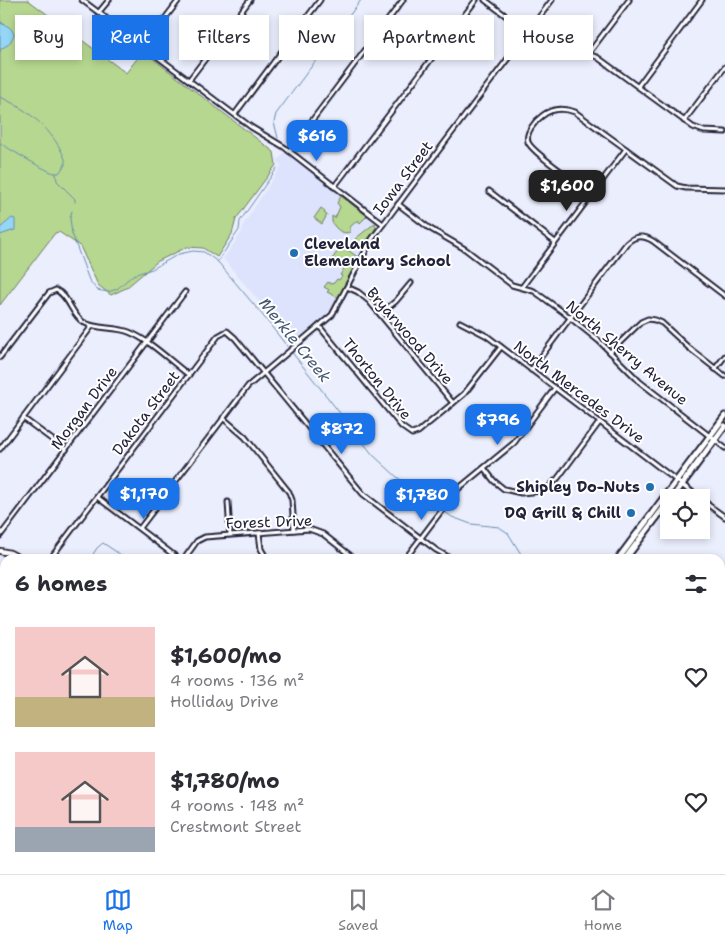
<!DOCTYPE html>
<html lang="en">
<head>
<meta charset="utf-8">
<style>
	body { margin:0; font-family:"Shantell Sans",sans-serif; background:#f7f7f7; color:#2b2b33; height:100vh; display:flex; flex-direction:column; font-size:19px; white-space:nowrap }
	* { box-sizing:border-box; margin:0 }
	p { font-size:16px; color:#7c7c81 }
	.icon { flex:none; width:28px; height:28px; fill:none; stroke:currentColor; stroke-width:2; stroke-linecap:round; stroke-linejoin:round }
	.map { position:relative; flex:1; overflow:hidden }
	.details { position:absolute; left:0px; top:554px; width:725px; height:321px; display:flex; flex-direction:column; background:#fff; border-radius:15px 15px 0 0; box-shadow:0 2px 8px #0003 }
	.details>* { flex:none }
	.hud { position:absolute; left:15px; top:15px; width:695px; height:45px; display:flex; gap:10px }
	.buttons { position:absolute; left:660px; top:489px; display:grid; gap:10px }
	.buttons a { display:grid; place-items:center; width:50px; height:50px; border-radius:0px; background:#fff; box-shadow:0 2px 8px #0003; font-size:25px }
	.price { position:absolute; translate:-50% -42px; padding:0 11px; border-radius:10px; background:#1a73e8; color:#fff; font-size:16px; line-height:32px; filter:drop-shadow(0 1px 2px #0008) }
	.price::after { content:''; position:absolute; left:50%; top:30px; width:15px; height:11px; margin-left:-8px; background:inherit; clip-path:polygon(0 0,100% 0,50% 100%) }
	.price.selected { background:#222; color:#fff }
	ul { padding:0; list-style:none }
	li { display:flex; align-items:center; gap:15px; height:125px; padding:0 15px }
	li span { display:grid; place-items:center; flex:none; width:140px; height:100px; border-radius:0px; color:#555 }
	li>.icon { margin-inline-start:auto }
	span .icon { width:60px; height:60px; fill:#fffc; stroke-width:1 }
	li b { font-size:21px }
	h2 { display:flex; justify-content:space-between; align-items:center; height:60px; padding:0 15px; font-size:21px }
	.tag { padding:0 18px; border-radius:0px; background:#fff; box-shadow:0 2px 8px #0003; font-size:18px; line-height:45px }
	.tag.selected { background:#1a73e8; color:#fff }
	.menu { display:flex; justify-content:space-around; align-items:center; height:70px; border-top:1px solid #e1e1e2; background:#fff; font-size:14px; color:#7c7c81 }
	.menu a { display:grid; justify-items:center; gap:2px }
	.menu .selected { color:#1a73e8 }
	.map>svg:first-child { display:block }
	.built { fill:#dde3fc }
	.green { fill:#b6d790; stroke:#6c7c66 }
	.water { fill:#95d5f6; stroke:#678dab }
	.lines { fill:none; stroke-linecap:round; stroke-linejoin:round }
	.stream { stroke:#678dab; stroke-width:1 }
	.minor-casing { stroke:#22223b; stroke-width:7 }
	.tertiary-casing { stroke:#22223b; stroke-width:8 }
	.secondary-casing { stroke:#22223b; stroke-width:8 }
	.primary-casing { stroke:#22223b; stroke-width:9 }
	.minor { stroke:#fff; stroke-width:3 }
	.tertiary { stroke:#fff; stroke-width:4 }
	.secondary { stroke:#fff; stroke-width:4.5 }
	.primary { stroke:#fff; stroke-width:5 }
	.poi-dot { fill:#1f6fb2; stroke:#fff; stroke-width:2 }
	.labels { text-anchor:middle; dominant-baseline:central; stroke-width:4; stroke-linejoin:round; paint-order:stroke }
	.street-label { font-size:15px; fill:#22223b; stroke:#fff }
	.poi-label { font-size:15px; font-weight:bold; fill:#22223b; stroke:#fff; text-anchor:end }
	.water-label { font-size:16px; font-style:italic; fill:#445873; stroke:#fff }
</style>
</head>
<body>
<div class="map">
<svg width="725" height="874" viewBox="0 0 725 874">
	<rect width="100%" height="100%" fill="#ebeefd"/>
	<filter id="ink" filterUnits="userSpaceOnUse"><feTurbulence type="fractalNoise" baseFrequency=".02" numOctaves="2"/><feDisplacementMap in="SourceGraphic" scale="10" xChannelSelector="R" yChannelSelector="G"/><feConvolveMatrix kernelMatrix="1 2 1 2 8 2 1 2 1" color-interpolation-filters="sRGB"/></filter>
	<g filter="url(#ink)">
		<polygon class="built" points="285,152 377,223 332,308 323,318 294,342 223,259 242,232 243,225 278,171 281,166 277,161"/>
		<g class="green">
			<polygon points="0,0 28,0 126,73 143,51 274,152 276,165 236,219 232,234 217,257 203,248 187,247 158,261 126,288 111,295 98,285 80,246 59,232 55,233 0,305"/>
			<path d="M341,196L367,216L360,223L358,220L350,227V232C343,235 335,229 332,222V216L335,218L340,207L337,203Z"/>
			<polygon points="321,208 325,211 324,213 327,215 322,224 314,218"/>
			<polygon points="375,223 376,227 364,246 355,239"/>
			<polygon points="343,244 345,248 359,258 339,296 337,297 327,292 329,290 324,287 328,282 331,284 334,283 337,279 339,280 342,276 340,275 344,269 332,259"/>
		</g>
		<g class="water">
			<path d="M0,23C8,26 12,27 14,35L9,44L1,49L0,52Z"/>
			<polygon points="12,218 15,219 15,230 0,235 0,228"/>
		</g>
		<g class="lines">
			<g class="stream">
				<polyline points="0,21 5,25"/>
				<path d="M0,97C28,109 54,131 65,159V165L59,173H55"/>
				<polyline points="278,138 274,122 276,114 361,0"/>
				<path d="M0,143C8,148 48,173 55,173"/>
				<polyline points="56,174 57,181 75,199 75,202"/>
				<polyline points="72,211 70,218 72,234 89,280 97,290 108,292 117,289 133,275 152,269 179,254 193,251 204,252 218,262 260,312 373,455 397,477 452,517 471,524 499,527 508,533 524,559"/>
				<polyline points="218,261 239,230 240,221 277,168"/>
				<polyline points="90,559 97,548 103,543 127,559"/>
				<polyline points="649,870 653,874"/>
			</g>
			<defs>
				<g id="minor">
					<polyline points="82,0 251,127 284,147 383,224"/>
					<polyline points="485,0 555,53 559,54 579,52 597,57 693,127 704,131 725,132"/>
					<polyline points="99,12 109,0"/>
					<polyline points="144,46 179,0"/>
					<polyline points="589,53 629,0"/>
					<polyline points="189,80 250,0"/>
					<polyline points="638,86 702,0"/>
					<polyline points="235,114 320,0"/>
					<polyline points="684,121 725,67"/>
					<polyline points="289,151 403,0"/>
					<polyline points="334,187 476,0"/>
					<polyline points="489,191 555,242"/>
					<path d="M592,194C581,185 532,153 528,142C525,133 535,121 542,116C552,108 564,108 575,112L677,186L686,188L725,189"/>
					<polyline points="398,204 429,228 465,249 512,285 534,291 563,312 599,341 640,382 725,448"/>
					<polyline points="347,287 358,292 369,301 453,403"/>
					<polyline points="522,287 626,149"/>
					<polyline points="380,314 396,301 411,283"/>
					<polyline points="460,322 487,336 681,484"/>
					<polyline points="319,326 402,427 412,434 418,432 464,394 501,347"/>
					<polyline points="610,352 641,322 648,319 655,320 662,323 689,348 725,376"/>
					<path d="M0,357L49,293L56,290C69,296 71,314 83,322C96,330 114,326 129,332C151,341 170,361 189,375"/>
					<polyline points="715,369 725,356"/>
					<path d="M531,370L626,244C635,235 643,235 653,241L725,296"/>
					<polyline points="23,418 66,450"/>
					<polyline points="223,418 245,437 289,492 292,500 294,530"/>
					<polyline points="0,449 92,326"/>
					<polyline points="484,468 494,481 504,489 521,493 541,491 549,487 558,478 599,423"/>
					<polyline points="97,497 179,559"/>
					<polyline points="228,502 230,534"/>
					<polyline points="707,504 725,517"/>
					<polyline points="140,528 248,386 332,315 372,239 552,0"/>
					<polyline points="259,533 261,549 267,559"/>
					<polyline points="0,536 185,292"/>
					<polyline points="50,559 218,336 227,331 235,338 363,494 436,550 452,559"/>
					<polyline points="184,559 197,541 205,537 309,529 323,534 355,559"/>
					<polyline points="405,559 458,489 514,443 555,388"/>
					<polyline points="720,598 725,590"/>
					<polyline points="720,653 725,657"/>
					<polyline points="720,724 725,728"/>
					<polyline points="0,743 5,747"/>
				</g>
				<g id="tertiary">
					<polyline points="681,484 699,498"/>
					<polyline points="701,499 707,504"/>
					<polyline points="720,784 725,778"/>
					<polyline points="0,871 5,864"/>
				</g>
				<g id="secondary">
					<polyline points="0,551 10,553 21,559"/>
					<polyline points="431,870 437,874"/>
				</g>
				<g id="primary">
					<polyline points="672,498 725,426"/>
					<polyline points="618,559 725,416"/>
					<polyline points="625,559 669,501"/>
					<polyline points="377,874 380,870"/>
					<polyline points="395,874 397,870"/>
				</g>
			</defs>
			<use href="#minor" class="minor-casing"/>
			<use href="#tertiary" class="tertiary-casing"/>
			<use href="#secondary" class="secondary-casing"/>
			<use href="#primary" class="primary-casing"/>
			<use href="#minor" class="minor"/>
			<use href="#tertiary" class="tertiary"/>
			<use href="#secondary" class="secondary"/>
			<use href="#primary" class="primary"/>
		</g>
	</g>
	<g class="poi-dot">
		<circle cx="294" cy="253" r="5"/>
		<circle cx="650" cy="487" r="5"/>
		<circle cx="631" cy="513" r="5"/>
	</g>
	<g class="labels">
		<g class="street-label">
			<text transform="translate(403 178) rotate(-53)">Iowa Street</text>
			<text transform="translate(410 336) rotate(49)">Bryarwood Drive</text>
			<text transform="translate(627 353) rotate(40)">North Sherry Avenue</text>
			<text transform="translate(377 379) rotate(51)">Thorton Drive</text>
			<text transform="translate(579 392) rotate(37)">North Mercedes Drive</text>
			<text transform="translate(84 408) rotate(-53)">Morgan Drive</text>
			<text transform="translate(146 413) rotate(-53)">Dakota Street</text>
			<text transform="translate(269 522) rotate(-2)">Forest Drive</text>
		</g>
		<g class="poi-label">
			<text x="304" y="244" text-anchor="start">Cleveland<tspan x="304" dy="17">Elementary School</tspan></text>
			<text x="640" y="487">Shipley Do-Nuts</text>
			<text x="621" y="513">DQ Grill &amp; Chill</text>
		</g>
		<g class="water-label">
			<text transform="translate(295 340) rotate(51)">Merkle Creek</text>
		</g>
	</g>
</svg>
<div class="buttons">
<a><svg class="icon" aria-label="locate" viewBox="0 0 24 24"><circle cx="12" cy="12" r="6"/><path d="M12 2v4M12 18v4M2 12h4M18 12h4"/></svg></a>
</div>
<b class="price" style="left:317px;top:162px">$616</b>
<b class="price selected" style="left:567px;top:212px">$1,600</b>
<b class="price" style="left:498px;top:446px">$796</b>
<b class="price" style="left:342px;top:455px">$872</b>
<b class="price" style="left:144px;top:520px">$1,170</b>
<b class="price" style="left:422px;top:521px">$1,780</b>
<div class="hud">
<a class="tag">Buy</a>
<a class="tag selected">Rent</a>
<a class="tag">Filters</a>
<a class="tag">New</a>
<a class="tag">Apartment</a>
<a class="tag">House</a>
</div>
<section class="details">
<h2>6 homes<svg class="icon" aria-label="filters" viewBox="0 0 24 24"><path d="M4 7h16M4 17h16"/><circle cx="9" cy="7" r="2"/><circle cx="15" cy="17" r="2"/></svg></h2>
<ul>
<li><span style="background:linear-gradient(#f6c9c9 70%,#c2b280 0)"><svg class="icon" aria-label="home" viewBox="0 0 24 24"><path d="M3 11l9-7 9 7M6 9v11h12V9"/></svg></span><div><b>$1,600/mo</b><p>4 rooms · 136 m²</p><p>Holliday Drive</p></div><svg class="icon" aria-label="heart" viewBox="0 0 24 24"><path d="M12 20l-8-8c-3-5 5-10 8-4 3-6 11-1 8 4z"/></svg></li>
<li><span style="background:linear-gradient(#f6c9c9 75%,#9aa5b1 0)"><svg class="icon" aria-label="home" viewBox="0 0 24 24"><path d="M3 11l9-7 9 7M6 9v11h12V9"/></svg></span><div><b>$1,780/mo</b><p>4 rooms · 148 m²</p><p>Crestmont Street</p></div><svg class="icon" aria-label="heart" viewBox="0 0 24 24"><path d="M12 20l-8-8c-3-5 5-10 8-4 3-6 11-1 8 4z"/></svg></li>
</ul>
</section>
</div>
<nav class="menu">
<a class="selected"><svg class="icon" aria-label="map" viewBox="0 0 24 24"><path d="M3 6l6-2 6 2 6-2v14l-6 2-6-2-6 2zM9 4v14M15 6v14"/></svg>Map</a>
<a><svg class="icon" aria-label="saved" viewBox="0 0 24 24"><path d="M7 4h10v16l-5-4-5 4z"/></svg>Saved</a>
<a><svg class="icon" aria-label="home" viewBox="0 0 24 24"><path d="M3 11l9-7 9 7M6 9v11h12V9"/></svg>Home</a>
</nav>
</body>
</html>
